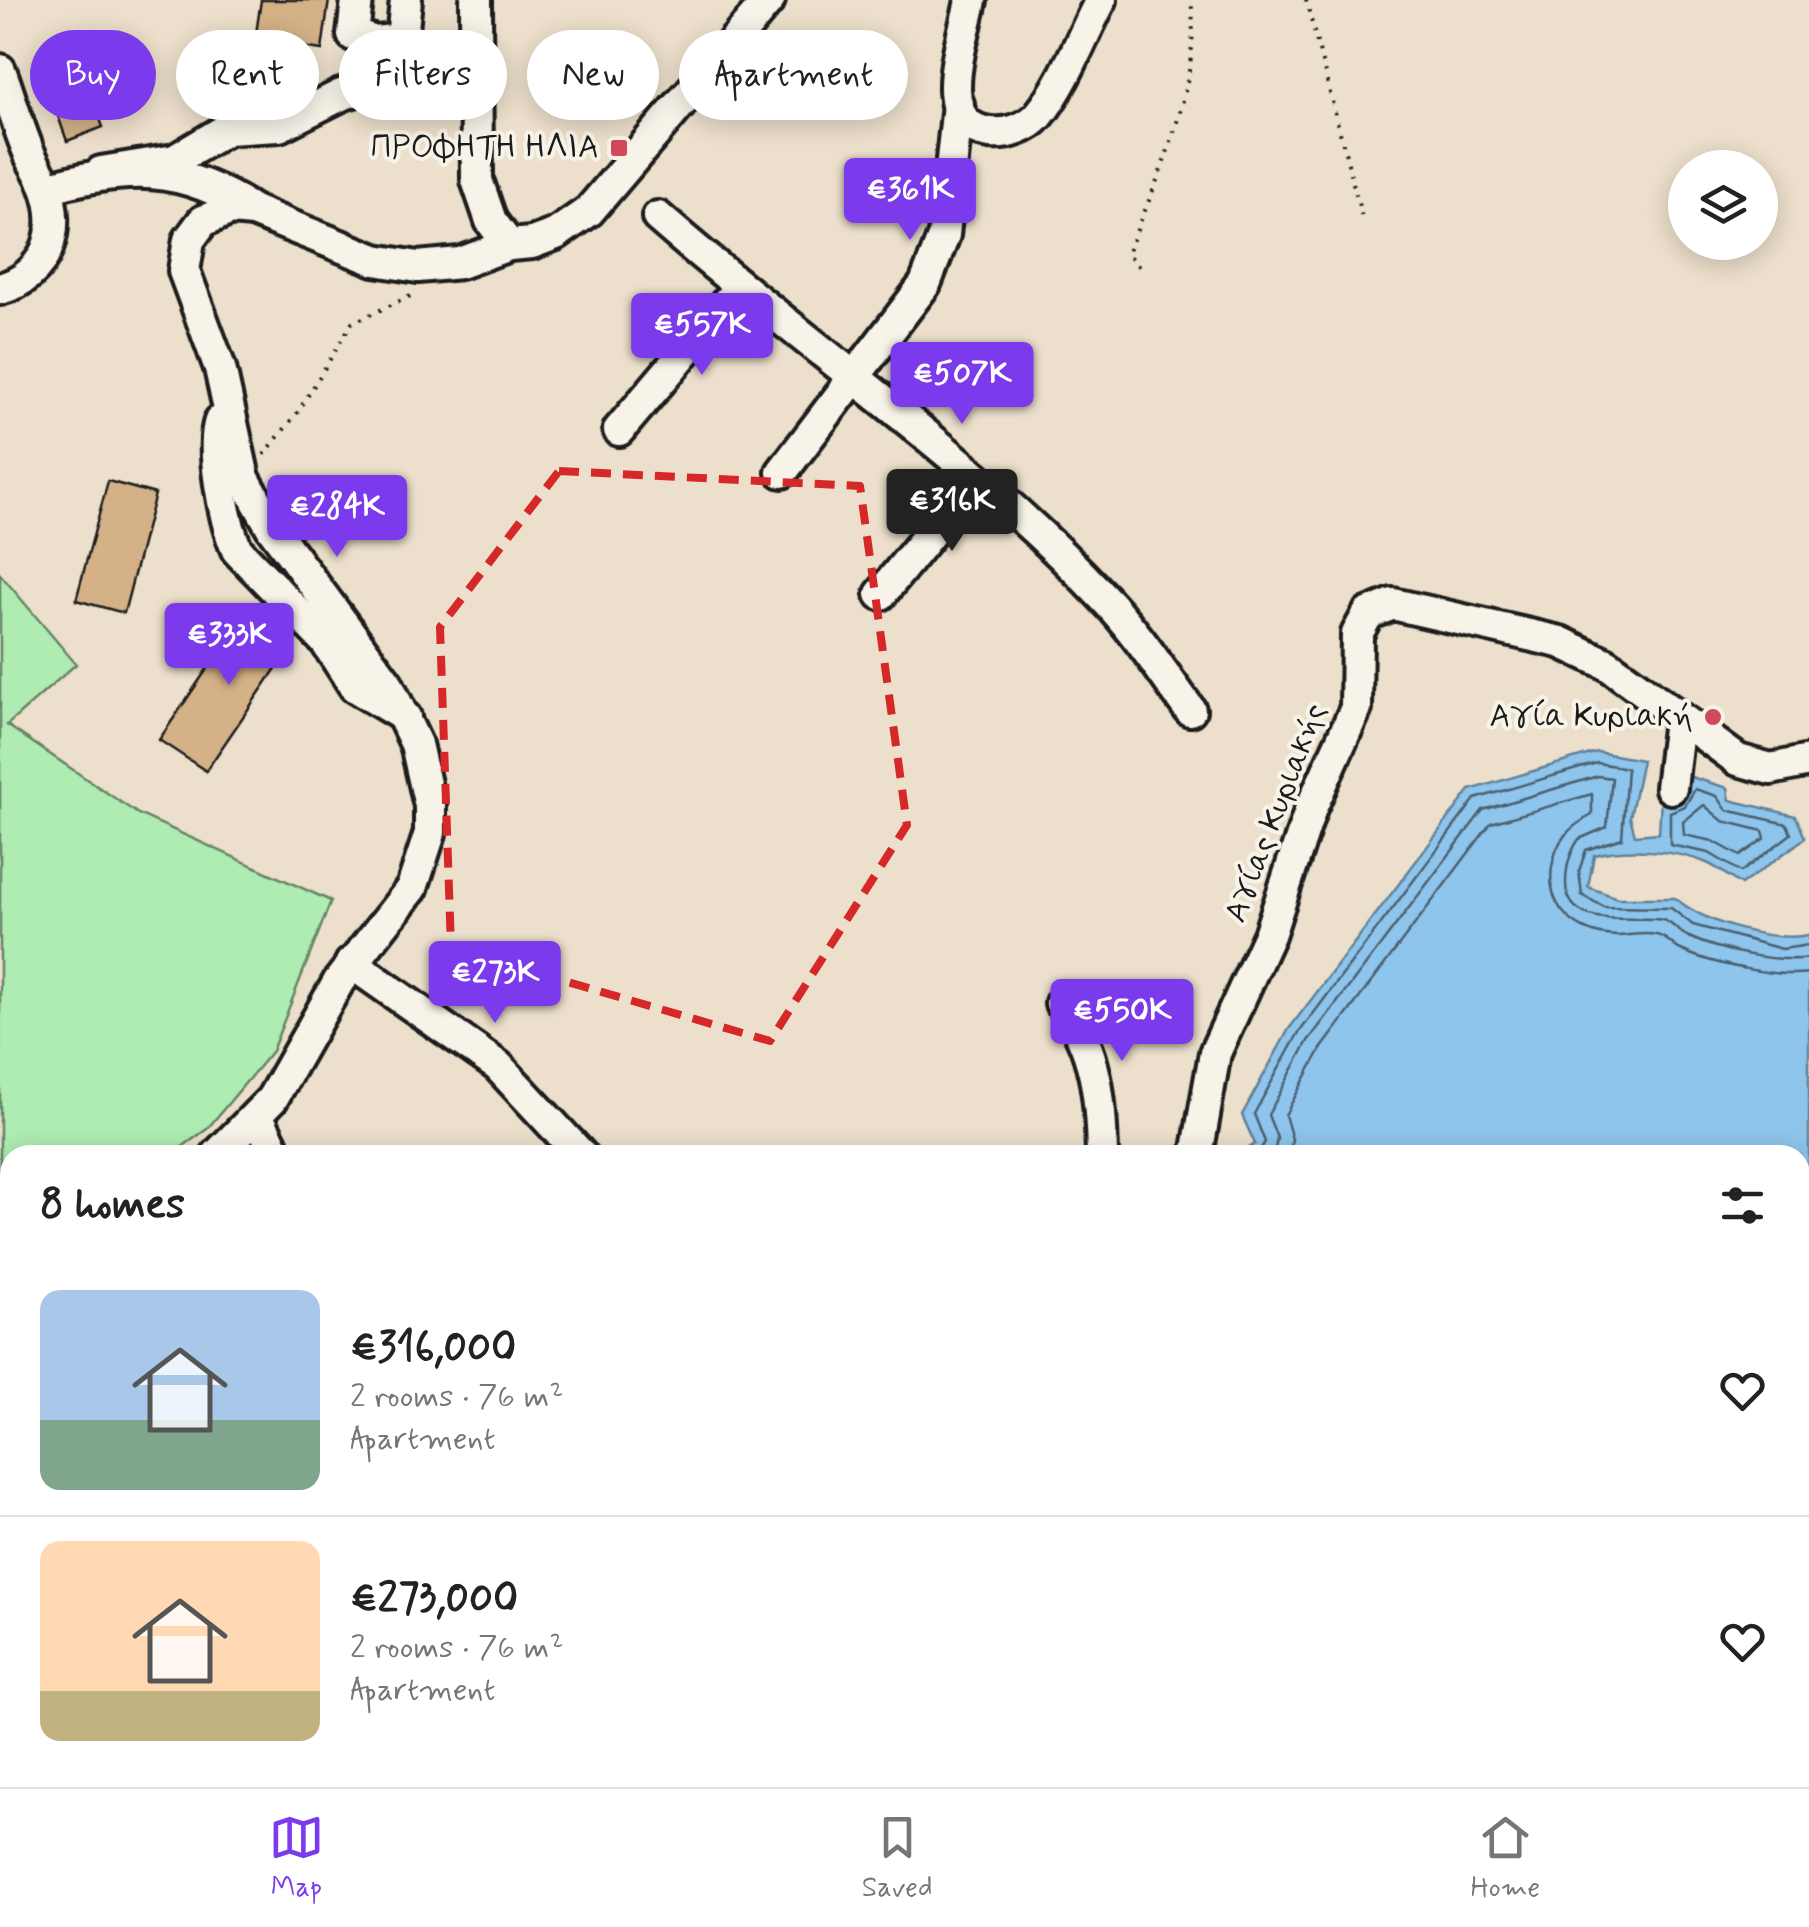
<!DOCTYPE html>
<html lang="en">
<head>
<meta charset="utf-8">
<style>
	body { margin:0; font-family:Mynerve,sans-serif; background:#f2f2f2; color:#222; height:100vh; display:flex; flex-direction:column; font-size:38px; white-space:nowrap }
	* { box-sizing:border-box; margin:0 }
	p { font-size:32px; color:#767676 }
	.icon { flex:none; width:55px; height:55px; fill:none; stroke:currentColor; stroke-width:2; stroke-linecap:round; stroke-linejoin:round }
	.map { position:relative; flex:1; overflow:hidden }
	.drawer { position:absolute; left:0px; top:1145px; width:1810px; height:642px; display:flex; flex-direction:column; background:#fff; border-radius:30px 30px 0 0; box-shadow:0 5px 25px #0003 }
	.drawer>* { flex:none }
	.top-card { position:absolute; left:30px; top:30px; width:1000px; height:90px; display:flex; gap:20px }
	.fabs { position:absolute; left:1668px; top:150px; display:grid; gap:20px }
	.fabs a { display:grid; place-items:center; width:110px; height:110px; border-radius:50%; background:#fff; box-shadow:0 5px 25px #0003; font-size:50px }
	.price { position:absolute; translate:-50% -85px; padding:0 22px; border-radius:10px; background:#7c3aed; color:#fff; font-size:32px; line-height:65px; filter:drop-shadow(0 2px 5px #0008) }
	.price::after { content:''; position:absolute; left:50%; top:60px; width:30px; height:22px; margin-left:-15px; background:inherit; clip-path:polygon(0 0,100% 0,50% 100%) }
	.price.active { background:#222; color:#fff }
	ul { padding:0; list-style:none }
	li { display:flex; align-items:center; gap:30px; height:250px; padding:0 40px }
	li+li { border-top:2px solid #e0e0e0 }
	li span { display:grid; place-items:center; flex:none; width:280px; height:200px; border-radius:20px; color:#555 }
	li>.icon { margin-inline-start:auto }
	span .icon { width:120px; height:120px; fill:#fffc; stroke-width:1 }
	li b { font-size:42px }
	h2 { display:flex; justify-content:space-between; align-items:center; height:120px; padding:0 40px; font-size:42px }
	.pill { padding:0 35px; border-radius:45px; background:#fff; box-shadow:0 5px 25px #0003; font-size:35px; line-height:90px }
	.pill.active { background:#7c3aed; color:#fff }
	.tab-bar { display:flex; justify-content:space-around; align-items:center; height:140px; border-top:2px solid #e0e0e0; background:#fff; font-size:28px; color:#767676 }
	.tab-bar a { display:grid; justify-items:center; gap:5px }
	.tab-bar .active { color:#7c3aed }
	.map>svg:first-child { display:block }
	.green { fill:#aeecb2; stroke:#658467; stroke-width:2.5 }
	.water { fill:#8ec5ec; stroke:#608199; stroke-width:2.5 }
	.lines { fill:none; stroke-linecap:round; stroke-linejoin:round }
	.shore { stroke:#4a606f; stroke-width:2.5 }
	.building { fill:#d4b186; stroke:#1c1c1c; stroke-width:2.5 }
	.minor-casing { stroke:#1c1c1c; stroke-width:38 }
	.path { stroke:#1c1c1c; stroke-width:4; stroke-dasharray:2.5 8; stroke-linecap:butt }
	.minor { stroke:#f7f3e8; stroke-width:30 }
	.marked { fill:none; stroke:#d62828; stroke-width:8; stroke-dasharray:20 12; stroke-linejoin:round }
	.poi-dot { fill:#d1495b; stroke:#f7f3e8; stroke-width:4 }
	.labels { text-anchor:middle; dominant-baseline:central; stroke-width:8; stroke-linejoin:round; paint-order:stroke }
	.poi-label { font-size:32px; fill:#1c1c1c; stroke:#f7f3e8; text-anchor:end }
	.street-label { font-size:32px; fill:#1c1c1c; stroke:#f7f3e8 }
</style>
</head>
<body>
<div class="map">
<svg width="1809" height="1787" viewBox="0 0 1809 1787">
	<rect width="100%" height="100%" fill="#ecdfcb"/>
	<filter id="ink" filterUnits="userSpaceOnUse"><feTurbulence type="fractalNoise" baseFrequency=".01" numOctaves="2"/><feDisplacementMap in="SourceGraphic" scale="20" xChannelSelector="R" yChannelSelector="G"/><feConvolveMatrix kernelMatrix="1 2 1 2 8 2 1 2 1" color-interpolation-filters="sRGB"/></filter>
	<g filter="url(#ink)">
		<polygon class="green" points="0,574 76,664 7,725 138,814 331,901 272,1051 207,1129 171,1155 10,1155 10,1483 0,1508"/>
		<path class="water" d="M1597,752L1642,760L1630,817L1635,835L1659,833L1661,797L1684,775L1728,788L1730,800L1796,816L1805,838L1741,885C1730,878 1719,868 1707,863C1677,850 1626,847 1594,855L1588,887L1617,898H1675C1706,924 1770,942 1809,935V1787H1213L1211,1778H1800V1155L1241,1153L1255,1144L1242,1115L1289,1029L1470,790Z"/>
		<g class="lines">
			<g class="shore">
				<polygon points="1695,789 1717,796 1727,810 1787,824 1791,834 1741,872 1709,853 1670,845 1670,812 1685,806"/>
				<polygon points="1704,805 1723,821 1763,831 1765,838 1740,856 1713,841 1684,835 1683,822"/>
				<polyline points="1257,1155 1265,1142 1254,1114 1298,1034 1475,799 1597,763 1627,768 1622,838 1586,850 1579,871 1582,895 1604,907 1671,908 1693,925 1782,949 1809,945"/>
				<path d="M1274,1155L1277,1138L1268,1115L1308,1041L1483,810L1598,776L1612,778L1607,827L1579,839C1570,852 1566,868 1566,883C1567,933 1635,914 1663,920C1673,923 1679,933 1689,937C1719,951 1777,963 1809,958"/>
				<path d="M1290,1155L1292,1139L1285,1115L1321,1049L1491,823L1592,794V815C1569,827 1556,840 1552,867C1546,908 1576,934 1616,936C1629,936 1650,931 1662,937C1669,940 1674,947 1681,950C1711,964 1778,978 1809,973"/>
			</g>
		</g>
		<g class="building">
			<polygon points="261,0 329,0 322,50 255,40"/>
			<polygon points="85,78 103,127 67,141 49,91"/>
			<polygon points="108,481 155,494 124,613 76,600"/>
			<polygon points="251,604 298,636 206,771 159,740"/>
		</g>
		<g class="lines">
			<defs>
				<g id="minor">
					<polyline points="357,0 353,35 376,42 402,39 406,0"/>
					<polyline points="476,0 477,180 491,221 509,245"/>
					<path d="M971,0C965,36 929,126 990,133C1007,135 1028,128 1039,115C1065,83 1082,36 1101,0"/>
					<path d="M0,70C10,96 17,124 28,150C32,162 41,173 45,185C63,230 47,276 0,289"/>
					<polyline points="101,172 175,160 227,129 279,126 341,95 428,67"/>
					<path d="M47,188C125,165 183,164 253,211"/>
					<path d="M658,217C804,345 969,455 1102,596C1135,630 1162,672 1190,710"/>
					<path d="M220,421C210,449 225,523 237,550L326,642L355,687L405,717"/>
					<polyline points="619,430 739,288"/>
					<polyline points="782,472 925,284 944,235 958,104"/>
					<polyline points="881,594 976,477"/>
					<polyline points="1671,788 1679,720"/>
					<polyline points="351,963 498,1066 581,1155"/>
					<path d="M1061,1003C1097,1047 1101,1102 1102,1155"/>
					<polyline points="258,1117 277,1155"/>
					<polyline points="217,1155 272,1099 339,981 412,888 430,833 430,806 416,744 387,683 272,528 244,478 220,368 184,271 189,240 203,221 231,209 253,211 375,260 418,267 460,263 509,245 532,243 556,234 589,211 769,0"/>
					<polyline points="1197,1155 1215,1053 1269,935 1311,808 1356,708 1357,634 1368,614 1393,604 1560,642 1607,664 1738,760 1771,769 1809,761"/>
					<polyline points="111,1778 111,1787"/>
					<polyline points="744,1778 754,1787"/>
					<polyline points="794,1778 810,1787"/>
					<polyline points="13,1787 18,1778"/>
				</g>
			</defs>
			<use href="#minor" class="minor-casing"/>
			<g class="path">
				<polyline points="1306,0 1362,218"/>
				<path d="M1139,266L1127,254C1158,178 1202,83 1191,0"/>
				<polyline points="264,455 298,412 352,323 417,293"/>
				<polyline points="1077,1787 1079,1778"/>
			</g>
			<use href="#minor" class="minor"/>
		</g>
	</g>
	<path class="marked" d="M559,471L860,486L907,825L770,1041L451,948L440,627Z"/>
	<g class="poi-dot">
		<rect x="609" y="138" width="20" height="20" rx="5"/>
		<circle cx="1713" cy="717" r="10"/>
	</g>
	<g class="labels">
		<g class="poi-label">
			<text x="599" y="148">ΠΡΟΦΗΤΗ ΗΛΙΑ</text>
			<text x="1693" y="717">Αγία Κυριακή</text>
		</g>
		<g class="street-label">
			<text transform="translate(1276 813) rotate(-69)">Αγίας Κυριακής</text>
		</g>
	</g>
</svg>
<div class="fabs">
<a><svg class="icon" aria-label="layers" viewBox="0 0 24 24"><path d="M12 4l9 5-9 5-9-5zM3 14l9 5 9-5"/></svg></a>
</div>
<b class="price" style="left:910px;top:243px">€361K</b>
<b class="price" style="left:702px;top:378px">€557K</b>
<b class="price" style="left:962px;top:427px">€507K</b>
<b class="price active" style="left:952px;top:554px">€316K</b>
<b class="price" style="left:337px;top:560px">€284K</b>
<b class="price" style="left:229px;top:688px">€333K</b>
<b class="price" style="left:495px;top:1026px">€273K</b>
<b class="price" style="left:1122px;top:1064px">€550K</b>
<div class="top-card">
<a class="pill active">Buy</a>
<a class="pill">Rent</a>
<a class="pill">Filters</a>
<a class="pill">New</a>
<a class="pill">Apartment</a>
</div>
<section class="drawer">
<h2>8 homes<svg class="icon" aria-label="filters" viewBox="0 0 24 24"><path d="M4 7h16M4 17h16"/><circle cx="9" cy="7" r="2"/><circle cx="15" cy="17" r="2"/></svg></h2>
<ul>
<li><span style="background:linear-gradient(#a9c7e8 65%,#7fa58c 0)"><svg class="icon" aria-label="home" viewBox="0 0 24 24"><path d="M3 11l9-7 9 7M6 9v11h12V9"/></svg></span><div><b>€316,000</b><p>2 rooms · 76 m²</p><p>Apartment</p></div><svg class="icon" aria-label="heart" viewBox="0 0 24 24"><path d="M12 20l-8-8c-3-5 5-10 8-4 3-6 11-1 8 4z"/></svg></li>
<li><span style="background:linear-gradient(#ffd9b3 75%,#c2b280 0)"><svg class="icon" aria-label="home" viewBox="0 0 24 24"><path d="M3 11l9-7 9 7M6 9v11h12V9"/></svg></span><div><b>€273,000</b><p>2 rooms · 76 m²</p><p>Apartment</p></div><svg class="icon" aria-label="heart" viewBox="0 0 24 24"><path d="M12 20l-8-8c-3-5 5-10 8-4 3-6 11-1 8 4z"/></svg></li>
</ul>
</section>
</div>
<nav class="tab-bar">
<a class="active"><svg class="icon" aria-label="map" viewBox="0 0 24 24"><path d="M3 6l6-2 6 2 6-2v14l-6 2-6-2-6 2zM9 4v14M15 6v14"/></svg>Map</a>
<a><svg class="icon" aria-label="saved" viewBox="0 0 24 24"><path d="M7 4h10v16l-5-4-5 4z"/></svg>Saved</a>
<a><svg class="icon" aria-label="home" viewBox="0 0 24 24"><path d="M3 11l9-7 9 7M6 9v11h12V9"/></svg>Home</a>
</nav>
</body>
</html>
